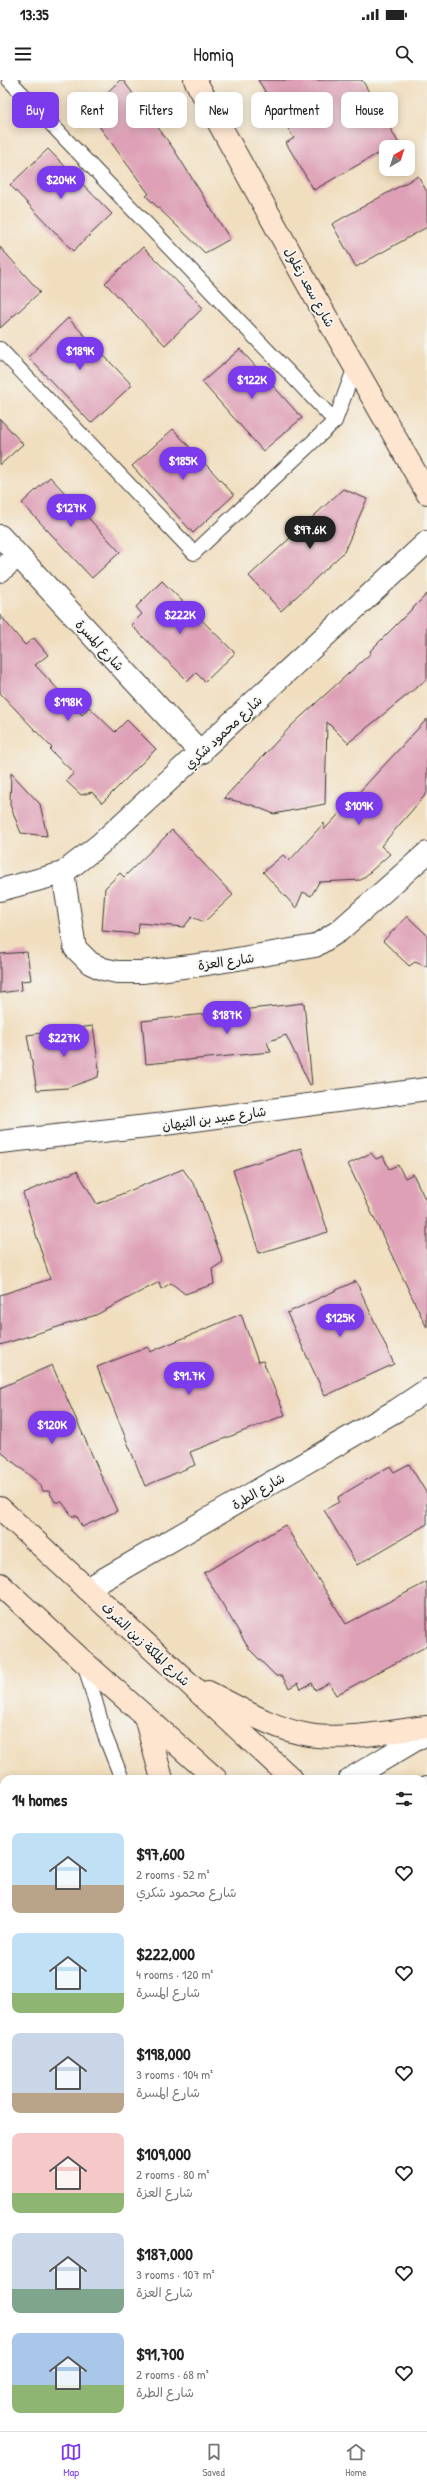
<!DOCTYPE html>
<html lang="en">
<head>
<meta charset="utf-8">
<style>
	body { margin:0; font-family:"Patrick Hand","Playpen Sans Arabic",sans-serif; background:#f6f6f6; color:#222; height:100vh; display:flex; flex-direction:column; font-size:15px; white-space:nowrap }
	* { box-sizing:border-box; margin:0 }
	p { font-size:13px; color:#767676 }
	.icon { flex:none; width:22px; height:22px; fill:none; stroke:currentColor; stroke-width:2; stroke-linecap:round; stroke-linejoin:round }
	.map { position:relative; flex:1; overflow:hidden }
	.drawer { position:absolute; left:0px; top:1695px; width:427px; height:656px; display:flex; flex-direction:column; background:#fff; border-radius:12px 12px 0 0; box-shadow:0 2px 10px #0003 }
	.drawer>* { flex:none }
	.top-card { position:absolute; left:12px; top:12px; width:403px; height:36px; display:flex; gap:8px }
	.needle { width:26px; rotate:39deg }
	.controls { position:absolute; left:379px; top:60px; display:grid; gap:8px }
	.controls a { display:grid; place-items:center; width:36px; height:36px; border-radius:8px; background:#fff; box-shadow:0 2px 10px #0003; font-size:20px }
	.price { position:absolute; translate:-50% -34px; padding:0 9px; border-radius:14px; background:#7c3aed; color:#fff; font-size:13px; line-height:26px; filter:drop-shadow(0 1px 2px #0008) }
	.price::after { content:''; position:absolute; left:50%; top:24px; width:12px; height:9px; margin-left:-6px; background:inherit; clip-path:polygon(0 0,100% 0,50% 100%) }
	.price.on { background:#222; color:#fff }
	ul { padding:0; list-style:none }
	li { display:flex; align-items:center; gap:12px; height:100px; padding:0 12px }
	li span { display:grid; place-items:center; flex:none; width:112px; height:80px; border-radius:8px; color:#555 }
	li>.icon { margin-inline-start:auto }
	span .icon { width:48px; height:48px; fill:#fffc; stroke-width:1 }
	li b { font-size:17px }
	h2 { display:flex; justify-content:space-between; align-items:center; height:48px; padding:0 12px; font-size:17px }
	.chip { padding:0 14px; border-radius:8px; background:#fff; box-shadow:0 2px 10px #0003; font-size:14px; line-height:36px }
	.chip.on { background:#7c3aed; color:#fff }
	.status { display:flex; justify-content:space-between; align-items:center; height:28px; padding:0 20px; background:#fff; direction:ltr }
	.status svg { height:11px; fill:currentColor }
	header { display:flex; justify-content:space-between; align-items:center; height:52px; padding:0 12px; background:#fff; font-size:18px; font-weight:600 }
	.menu { display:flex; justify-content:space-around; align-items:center; height:56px; border-top:1px solid #e0e0e0; background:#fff; font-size:11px; color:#767676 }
	.menu a { display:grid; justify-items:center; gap:2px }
	.menu .on { color:#7c3aed }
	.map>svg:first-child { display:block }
	.building { fill:#dea0b6 }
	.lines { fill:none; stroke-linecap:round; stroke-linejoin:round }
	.service-casing { stroke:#3c3934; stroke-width:16 }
	.minor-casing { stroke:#3c3934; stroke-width:24 }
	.tertiary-casing { stroke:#3c3934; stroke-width:24 }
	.secondary-casing { stroke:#3c3934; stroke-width:24 }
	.service { stroke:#fff; stroke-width:14 }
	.minor { stroke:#fff; stroke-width:22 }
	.tertiary { stroke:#fff; stroke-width:22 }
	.secondary { stroke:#fde5d0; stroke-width:22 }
	.labels { text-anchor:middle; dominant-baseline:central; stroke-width:3.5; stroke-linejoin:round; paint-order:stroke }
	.street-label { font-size:13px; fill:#1c1c1c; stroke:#f6f6f2 }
</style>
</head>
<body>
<div class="status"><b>13:35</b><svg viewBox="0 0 49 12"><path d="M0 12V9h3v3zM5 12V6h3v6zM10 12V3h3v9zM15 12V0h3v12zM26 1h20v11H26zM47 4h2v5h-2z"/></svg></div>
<header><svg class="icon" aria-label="menu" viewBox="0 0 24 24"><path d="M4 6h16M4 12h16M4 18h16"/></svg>Homiq<svg class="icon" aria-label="search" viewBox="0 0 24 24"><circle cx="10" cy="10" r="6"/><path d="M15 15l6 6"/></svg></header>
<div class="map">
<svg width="427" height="2351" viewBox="0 0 427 2351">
	<rect width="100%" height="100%" fill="#f6f6f2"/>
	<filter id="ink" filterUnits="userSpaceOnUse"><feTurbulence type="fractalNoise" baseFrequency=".025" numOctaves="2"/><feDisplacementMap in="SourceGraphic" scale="8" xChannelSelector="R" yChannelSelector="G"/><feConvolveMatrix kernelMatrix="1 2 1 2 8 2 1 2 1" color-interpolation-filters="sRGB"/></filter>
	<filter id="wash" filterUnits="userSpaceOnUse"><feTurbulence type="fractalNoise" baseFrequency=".012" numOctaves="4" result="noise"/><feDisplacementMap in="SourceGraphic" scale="16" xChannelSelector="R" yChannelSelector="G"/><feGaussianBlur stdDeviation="0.9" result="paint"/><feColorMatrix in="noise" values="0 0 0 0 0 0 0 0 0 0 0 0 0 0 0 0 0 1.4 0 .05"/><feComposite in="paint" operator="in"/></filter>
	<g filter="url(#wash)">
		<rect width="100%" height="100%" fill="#f1debf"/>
		<g id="blocks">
			<g class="building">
				<polygon points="120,0 123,0 173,68 230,159 205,173 146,116 149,114 88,31"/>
				<polygon points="258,0 362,0 398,62 314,110 286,63 294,58"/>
				<polygon points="48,69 112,134 73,171 10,105"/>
				<polygon points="418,96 427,112 427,147 356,187 332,144"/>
				<polygon points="0,167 40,212 0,248"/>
				<polygon points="143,167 203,228 165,265 105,203"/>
				<polygon points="68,238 132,305 91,343 28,277"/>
				<polygon points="240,269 302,338 263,371 202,302"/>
				<polygon points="0,339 23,364 0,385"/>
				<polygon points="173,349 234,415 193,453 132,386"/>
				<polygon points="50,397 120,472 92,498 22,423"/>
				<polygon points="343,409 367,419 344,472 281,531 249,496"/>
				<polygon points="162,501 235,573 205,602 196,593 188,601 131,545 142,534 136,527"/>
				<polygon points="427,514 427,599 348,663 327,642 325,724 274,734 252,725 224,718 292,645 371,573 370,571"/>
				<polygon points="0,535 25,565 34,558 48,575 35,585 82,635 89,627 115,652 127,640 156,669 102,723 92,712 81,715 66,701 74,693 50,670 52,668 0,613"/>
				<polygon points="427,639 427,713 381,766 390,774 361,800 319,802 311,816 303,812 296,828 263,792 283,775 289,781 324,743 324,750"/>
				<polygon points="11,693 40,724 47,756 21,753 10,725"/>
				<polygon points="172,750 233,815 204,842 192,837 184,847 139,843 138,854 102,851 105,808 120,793 124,797"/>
				<polygon points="407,836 427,855 427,887 415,882 409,886 383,861"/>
				<polygon points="27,872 31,900 21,901 22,910 0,913 0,874"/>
				<polygon points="304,923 312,1004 310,1005 286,955 267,962 271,972 146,984 142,941"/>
				<polygon points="93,946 99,989 98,997 67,1008 37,1010 27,955"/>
				<polygon points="301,1068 328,1152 259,1173 233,1090"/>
				<polygon points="371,1073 376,1079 383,1076 389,1089 398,1085 405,1098 413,1094 427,1123 427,1248 348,1084"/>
				<polygon points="183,1089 197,1109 223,1182 212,1189 214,1204 185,1214 171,1203 161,1209 159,1202 96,1235 0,1265 0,1215 50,1199 23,1113 77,1091 97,1124"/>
				<polygon points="356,1201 394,1284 325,1316 287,1233"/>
				<polygon points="241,1234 258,1282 263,1281 285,1335 190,1372 195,1385 145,1406 97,1287 148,1267 150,1272"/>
				<polygon points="52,1285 117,1431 82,1447 77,1436 72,1436 62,1422 55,1422 49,1411 43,1411 40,1404 0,1371 0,1308"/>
				<polygon points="409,1384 427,1414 427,1444 357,1485 324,1430 339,1422 338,1417 390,1386 394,1392"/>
				<polygon points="285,1445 346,1544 427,1502 427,1566 336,1615 329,1603 315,1610 312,1603 301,1609 298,1603 289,1608 282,1596 276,1596 249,1569 204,1493"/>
			</g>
		</g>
	</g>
	<g filter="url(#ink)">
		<use href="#blocks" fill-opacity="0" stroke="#3c3934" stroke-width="1"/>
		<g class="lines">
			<defs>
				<g id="service">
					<polyline points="9,0 335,341"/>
					<polyline points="0,269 194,473 335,341 355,287"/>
					<polyline points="84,1582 105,1656 122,1699"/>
					<polyline points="0,1905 4,1902"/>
				</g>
				<g id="minor">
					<polyline points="0,456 201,673"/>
					<polyline points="0,491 18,476"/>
					<polyline points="63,793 75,868 90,883 103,889 117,892 142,892 207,884 315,866 339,851 427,773"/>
					<polyline points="0,810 63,793 99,765 427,462"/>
					<polyline points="0,1062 157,1045 427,1009"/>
					<polyline points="87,1509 397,1330 427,1310"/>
					<polyline points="423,2171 427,2170"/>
					<polyline points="0,2321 4,2319"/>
					<polyline points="231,2347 232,2351"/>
				</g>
				<g id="tertiary">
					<polyline points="350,1699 427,1653"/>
					<polyline points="423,1709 427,1707"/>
					<polyline points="0,1940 4,1938"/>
				</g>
				<g id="secondary">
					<polyline points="195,0 307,203 427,413"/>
					<polyline points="0,1428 292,1699"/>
					<polyline points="0,1504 84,1582 216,1699"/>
					<path d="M208,1612C240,1628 273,1649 309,1655C343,1661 392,1651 427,1647"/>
					<polyline points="145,1637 162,1699"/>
					<polyline points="423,1811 427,1815"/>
					<polyline points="423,1875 427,1879"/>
				</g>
			</defs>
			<use href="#service" class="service-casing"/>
			<use href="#minor" class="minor-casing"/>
			<use href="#tertiary" class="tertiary-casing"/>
			<use href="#secondary" class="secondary-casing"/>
			<use href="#service" class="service"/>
			<use href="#minor" class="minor"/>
			<use href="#tertiary" class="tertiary"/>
			<use href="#secondary" class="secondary"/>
		</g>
	</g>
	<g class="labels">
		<g class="street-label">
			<text transform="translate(310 207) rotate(61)">شارع سعد زغلول</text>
			<text transform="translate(100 565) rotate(47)">شارع المسرة</text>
			<text transform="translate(223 652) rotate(-43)">شارع محمود شكري</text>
			<text transform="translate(226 881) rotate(-8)">شارع العزة</text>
			<text transform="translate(214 1038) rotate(-8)">شارع عبيد بن التيهان</text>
			<text transform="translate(258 1411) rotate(-30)">شارع الطرة</text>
			<text transform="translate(146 1564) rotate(43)">شارع الملكة زين الشرف</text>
		</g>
	</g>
</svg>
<div class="controls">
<a><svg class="needle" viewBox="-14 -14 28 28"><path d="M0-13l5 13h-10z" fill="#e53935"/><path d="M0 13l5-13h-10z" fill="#767676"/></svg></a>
</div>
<b class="price" style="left:61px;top:120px">$204K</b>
<b class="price" style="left:80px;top:291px">$189K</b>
<b class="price" style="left:252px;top:320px">$122K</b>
<b class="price" style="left:183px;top:401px">$185K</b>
<b class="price" style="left:71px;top:448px">$127K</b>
<b class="price on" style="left:310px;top:470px">$97.6K</b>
<b class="price" style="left:180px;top:555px">$222K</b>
<b class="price" style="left:68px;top:642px">$198K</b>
<b class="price" style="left:359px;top:746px">$109K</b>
<b class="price" style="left:227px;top:955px">$187K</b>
<b class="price" style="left:64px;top:978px">$227K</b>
<b class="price" style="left:340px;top:1258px">$125K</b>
<b class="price" style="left:189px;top:1316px">$91.7K</b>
<b class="price" style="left:52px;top:1365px">$120K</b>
<div class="top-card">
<a class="chip on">Buy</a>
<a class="chip">Rent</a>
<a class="chip">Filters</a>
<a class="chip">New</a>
<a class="chip">Apartment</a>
<a class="chip">House</a>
</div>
<section class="drawer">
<h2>14 homes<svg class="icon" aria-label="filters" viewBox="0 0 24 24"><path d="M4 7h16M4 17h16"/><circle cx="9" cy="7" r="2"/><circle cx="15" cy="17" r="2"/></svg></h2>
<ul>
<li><span style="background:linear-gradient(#bfe0f5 65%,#b9a48a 0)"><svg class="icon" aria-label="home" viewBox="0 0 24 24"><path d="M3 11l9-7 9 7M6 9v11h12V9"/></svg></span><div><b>$97,600</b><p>2 rooms · 52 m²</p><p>شارع محمود شكري</p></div><svg class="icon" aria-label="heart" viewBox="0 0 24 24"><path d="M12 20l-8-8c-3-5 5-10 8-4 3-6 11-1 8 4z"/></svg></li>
<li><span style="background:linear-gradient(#bfe0f5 75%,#8fb573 0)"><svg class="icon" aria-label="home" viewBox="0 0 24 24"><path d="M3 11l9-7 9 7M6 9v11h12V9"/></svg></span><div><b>$222,000</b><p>4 rooms · 120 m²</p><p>شارع المسرة</p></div><svg class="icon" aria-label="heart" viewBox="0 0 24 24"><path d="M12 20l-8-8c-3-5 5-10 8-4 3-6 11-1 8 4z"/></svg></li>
<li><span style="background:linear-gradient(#c9d6e8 75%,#b9a48a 0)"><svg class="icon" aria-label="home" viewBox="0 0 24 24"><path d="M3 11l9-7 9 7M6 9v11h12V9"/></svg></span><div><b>$198,000</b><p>3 rooms · 104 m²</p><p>شارع المسرة</p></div><svg class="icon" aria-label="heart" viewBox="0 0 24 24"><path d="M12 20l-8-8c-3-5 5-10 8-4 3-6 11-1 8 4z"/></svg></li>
<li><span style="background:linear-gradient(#f6c9c9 75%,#8fb573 0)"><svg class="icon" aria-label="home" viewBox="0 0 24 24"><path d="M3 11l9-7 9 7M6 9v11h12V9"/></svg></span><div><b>$109,000</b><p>2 rooms · 80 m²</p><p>شارع العزة</p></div><svg class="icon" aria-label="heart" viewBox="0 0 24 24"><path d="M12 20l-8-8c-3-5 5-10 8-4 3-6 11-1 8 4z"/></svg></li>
<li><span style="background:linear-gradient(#c9d6e8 70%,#7fa58c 0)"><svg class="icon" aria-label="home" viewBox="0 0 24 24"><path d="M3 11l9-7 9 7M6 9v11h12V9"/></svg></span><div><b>$187,000</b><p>3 rooms · 107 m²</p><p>شارع العزة</p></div><svg class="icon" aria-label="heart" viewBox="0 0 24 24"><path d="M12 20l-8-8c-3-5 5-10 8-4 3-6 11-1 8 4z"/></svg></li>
<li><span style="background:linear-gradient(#a9c7e8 65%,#8fb573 0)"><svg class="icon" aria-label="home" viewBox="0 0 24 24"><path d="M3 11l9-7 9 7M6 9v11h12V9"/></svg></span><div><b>$91,700</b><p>2 rooms · 68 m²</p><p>شارع الطرة</p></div><svg class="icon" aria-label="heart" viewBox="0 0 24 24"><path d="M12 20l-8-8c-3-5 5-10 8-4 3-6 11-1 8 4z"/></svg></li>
</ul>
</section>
</div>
<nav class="menu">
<a class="on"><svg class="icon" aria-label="map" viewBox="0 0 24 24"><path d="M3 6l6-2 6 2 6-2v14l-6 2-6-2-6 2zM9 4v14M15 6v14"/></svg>Map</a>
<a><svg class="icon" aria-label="saved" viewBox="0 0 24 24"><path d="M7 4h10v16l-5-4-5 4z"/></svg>Saved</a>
<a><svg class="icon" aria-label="home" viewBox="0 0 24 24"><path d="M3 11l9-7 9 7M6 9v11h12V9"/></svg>Home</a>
</nav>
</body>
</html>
